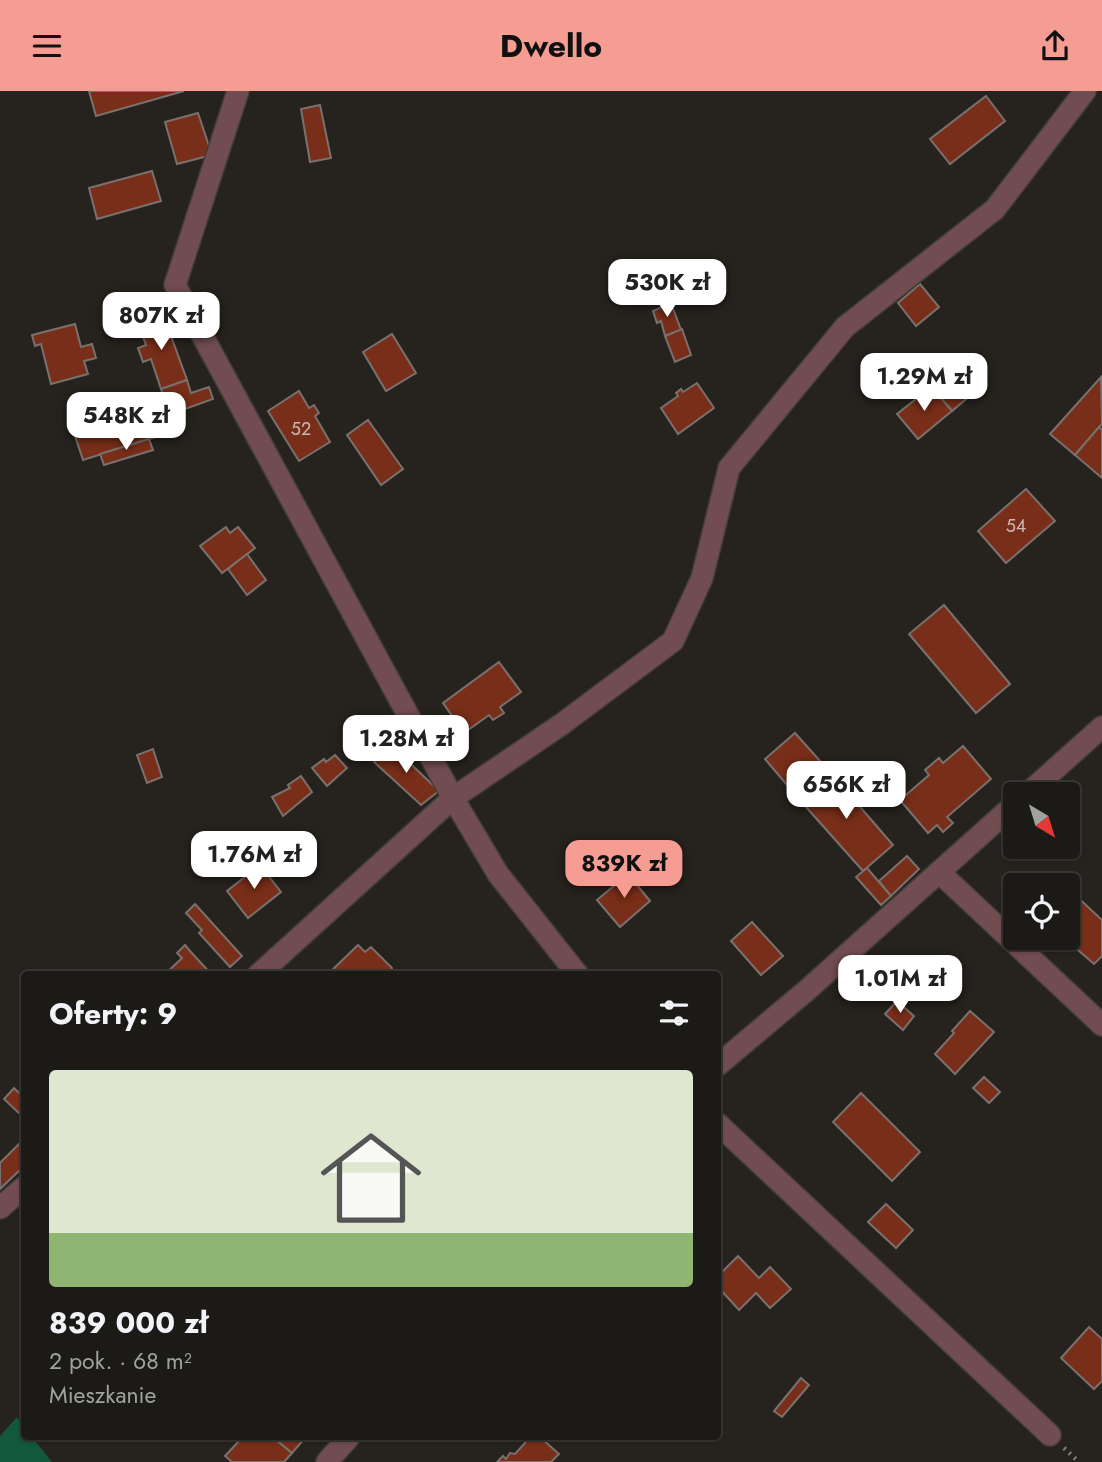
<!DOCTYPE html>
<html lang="pl">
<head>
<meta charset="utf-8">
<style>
	body { margin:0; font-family:Jost,sans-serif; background:#25231f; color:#f1f3f6; height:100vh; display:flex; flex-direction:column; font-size:26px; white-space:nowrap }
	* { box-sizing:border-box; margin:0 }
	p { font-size:23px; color:#a0a1a1 }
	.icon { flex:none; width:38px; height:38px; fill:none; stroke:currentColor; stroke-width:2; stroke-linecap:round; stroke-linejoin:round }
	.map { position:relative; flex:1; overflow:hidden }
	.drawer { position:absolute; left:21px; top:880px; width:700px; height:469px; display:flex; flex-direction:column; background:#1c1a16; border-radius:7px; box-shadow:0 2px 5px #0004,0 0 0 2px #3a3835 }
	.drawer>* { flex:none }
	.needle { width:46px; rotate:142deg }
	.tools { position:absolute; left:1003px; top:691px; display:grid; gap:14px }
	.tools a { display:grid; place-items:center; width:77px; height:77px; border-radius:7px; background:#1c1a16; box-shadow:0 2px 5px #0004,0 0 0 2px #3a3835; font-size:35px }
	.price { position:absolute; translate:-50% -60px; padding:0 16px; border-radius:14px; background:#fff; color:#222; font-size:23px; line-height:46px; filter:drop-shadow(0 2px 4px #0008) }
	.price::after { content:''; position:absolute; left:50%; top:42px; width:21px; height:16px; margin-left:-10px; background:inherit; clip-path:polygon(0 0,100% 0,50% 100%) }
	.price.selected { background:#f59c93; color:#111 }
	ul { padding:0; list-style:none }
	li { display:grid; align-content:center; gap:14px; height:371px; padding:0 28px }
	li+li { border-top:2px solid #3a3835 }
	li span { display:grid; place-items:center; height:217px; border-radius:7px; color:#555 }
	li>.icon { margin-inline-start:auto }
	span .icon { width:126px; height:126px; fill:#fffc; stroke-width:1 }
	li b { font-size:30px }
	h2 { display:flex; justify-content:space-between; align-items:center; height:84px; padding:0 28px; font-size:30px }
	header { display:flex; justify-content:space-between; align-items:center; height:91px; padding:0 28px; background:#f59c93; color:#111; font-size:32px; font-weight:700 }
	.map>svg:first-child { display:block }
	.green { fill:#12583c }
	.building { fill:#792e19; stroke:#79716e; stroke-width:2 }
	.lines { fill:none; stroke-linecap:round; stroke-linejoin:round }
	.street-casing { stroke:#413d38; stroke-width:24 }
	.path { stroke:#837f7b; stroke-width:4.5; stroke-dasharray:2 5; stroke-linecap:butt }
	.street { stroke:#714d51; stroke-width:21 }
	.labels { text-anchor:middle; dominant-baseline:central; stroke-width:5; stroke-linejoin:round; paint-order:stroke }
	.number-label { font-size:18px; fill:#ccb7af }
</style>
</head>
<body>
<header><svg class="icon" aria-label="menu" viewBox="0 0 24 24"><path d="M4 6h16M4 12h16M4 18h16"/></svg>Dwello<svg class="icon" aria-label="share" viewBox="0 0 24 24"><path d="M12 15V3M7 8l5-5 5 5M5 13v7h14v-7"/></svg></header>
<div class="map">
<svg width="1102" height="1371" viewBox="0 0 1102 1371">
	<rect width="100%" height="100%" fill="#26221d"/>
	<polygon class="green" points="17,1326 24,1336 24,1346 32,1346 52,1371 0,1371 0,1345"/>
	<g class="building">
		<polygon points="89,0 184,0 96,25"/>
		<polygon points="986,5 1005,30 950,73 930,48"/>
		<polygon points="320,14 331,67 310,71 301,18"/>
		<polygon points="198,22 212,64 177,73 165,31"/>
		<polygon points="152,80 161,110 97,128 89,97"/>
		<polygon points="920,193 939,216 916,235 898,212"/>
		<polygon points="671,212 681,239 665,245 661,230 657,232 653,220"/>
		<polygon points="163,223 187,289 161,298 151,268 143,271 138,257 146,254 138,232"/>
		<polygon points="75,233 81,256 92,253 96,267 84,270 88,283 51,293 41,253 35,255 32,244"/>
		<polygon points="682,238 691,264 675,271 665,245"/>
		<polygon points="392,243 416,282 386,300 363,261"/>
		<polygon points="965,267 985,292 952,320 933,298 942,290 940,288"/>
		<polygon points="1101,286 1102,333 1075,364 1050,343"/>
		<polygon points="187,289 191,302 209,296 213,308 171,323 161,298"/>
		<polygon points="697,292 714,317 678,343 661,317 678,305 676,302 681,298 683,301"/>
		<polygon points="933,298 952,320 918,348 897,323 921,304 923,306"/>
		<polygon points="299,300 309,317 314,314 319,322 315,325 330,351 299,370 268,320"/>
		<polygon points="150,312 161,344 149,348 138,315"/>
		<polygon points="138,315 149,348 83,369 72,336"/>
		<polygon points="368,329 403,378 381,394 347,344"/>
		<polygon points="1099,336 1102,339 1102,387 1075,364"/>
		<polygon points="149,348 153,359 104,374 100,363"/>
		<polygon points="1026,398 1055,430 1006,472 978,440"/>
		<polygon points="226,436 230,442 238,436 255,457 222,482 200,455"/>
		<polygon points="247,463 266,489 247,504 228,478"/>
		<polygon points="944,514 1010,593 976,622 909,543"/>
		<polygon points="499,571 521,601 500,616 504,622 493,629 489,624 464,642 443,612"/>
		<polygon points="795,642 829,680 798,707 765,668"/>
		<polygon points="391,654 439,700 421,714 374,671"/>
		<polygon points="963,655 991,688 947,726 953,732 943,741 937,734 928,742 900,709 929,684 925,679 939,667 943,672"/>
		<polygon points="153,658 162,686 147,692 137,664"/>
		<polygon points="335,664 347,677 327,695 312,677 324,668 326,671"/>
		<polygon points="829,680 893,754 863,780 798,707"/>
		<polygon points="301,685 312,701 283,725 272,706 290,697 288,694"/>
		<polygon points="907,765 919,778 891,805 879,790"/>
		<polygon points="260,774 281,801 248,827 227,800"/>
		<polygon points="867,777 891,805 881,814 856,786"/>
		<polygon points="628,783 650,810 620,836 597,809"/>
		<polygon points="1071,800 1102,829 1102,865 1094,873 1064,847 1068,847 1068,805"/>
		<polygon points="195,813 242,865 230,876 199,842 202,839 186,822"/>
		<polygon points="752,831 783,865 761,884 731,850"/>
		<polygon points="185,854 190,860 212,884 164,884 182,867 177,862"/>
		<polygon points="358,854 365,861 371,856 392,877 387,884 327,884"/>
		<polygon points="897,910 914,925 903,939 885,923"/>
		<polygon points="970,920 994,941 955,983 935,963 954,942 952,940"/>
		<polygon points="984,986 1000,1001 989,1012 973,997"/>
		<polygon points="14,997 24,1007 24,1027 4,1008"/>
		<polygon points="861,1002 920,1061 892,1090 833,1031"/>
		<polygon points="24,1048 24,1075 0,1098 0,1072"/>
		<polygon points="886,1113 913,1139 896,1157 868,1131"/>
		<polygon points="738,1165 759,1187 770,1176 791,1198 770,1217 756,1202 739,1219 718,1196 718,1185"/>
		<polygon points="1089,1236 1102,1248 1102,1290 1094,1298 1061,1267"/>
		<polygon points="801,1287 809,1294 782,1326 774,1320"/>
		<polygon points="240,1346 273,1346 292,1362 284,1371 232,1371 225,1365 240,1349"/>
		<polygon points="273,1346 306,1346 292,1362"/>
		<polygon points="525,1346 540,1346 559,1363 551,1371 497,1371 503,1365 506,1368 510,1362 515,1363 525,1352"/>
	</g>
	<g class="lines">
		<defs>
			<g id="street">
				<polyline points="238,0 175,194 453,707 498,783 578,884"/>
				<polyline points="1026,704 1102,636"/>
				<polyline points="939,781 1102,934"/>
				<polyline points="258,884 453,707 562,633 673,550 702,487 729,377 845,236 995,118 1085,0"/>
				<polyline points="718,974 806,900 1015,713"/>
				<polyline points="718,1033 1050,1344"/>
				<polyline points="0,1117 24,1096"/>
				<polyline points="327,1371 349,1346"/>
			</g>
		</defs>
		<use href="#street" class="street-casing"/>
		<polyline class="path" points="1064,1357 1079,1371"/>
		<use href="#street" class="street"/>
	</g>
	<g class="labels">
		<g class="number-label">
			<text x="301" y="338">52</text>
			<text x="1016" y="435">54</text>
		</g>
	</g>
</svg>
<div class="tools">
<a><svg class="needle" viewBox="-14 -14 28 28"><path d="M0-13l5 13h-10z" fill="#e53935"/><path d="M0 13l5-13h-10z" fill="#a0a1a1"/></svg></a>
<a><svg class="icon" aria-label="locate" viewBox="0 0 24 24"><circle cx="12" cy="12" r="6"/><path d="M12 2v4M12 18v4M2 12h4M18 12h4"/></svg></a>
</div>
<b class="price" style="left:667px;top:228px">530K zł</b>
<b class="price" style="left:161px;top:261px">807K zł</b>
<b class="price" style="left:924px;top:322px">1.29M zł</b>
<b class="price" style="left:126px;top:361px">548K zł</b>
<b class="price" style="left:406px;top:684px">1.28M zł</b>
<b class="price" style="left:846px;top:730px">656K zł</b>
<b class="price" style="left:254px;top:800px">1.76M zł</b>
<b class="price selected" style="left:624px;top:809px">839K zł</b>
<b class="price" style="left:900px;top:924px">1.01M zł</b>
<section class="drawer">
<h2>Oferty: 9<svg class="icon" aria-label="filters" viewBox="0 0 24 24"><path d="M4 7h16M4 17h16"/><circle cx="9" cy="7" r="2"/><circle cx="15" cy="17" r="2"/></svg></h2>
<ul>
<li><span style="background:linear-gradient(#dfe7d0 75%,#8fb573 0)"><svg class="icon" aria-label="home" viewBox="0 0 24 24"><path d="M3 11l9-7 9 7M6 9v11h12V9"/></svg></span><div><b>839 000 zł</b><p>2 pok. · 68 m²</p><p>Mieszkanie</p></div></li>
</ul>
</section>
</div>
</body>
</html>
